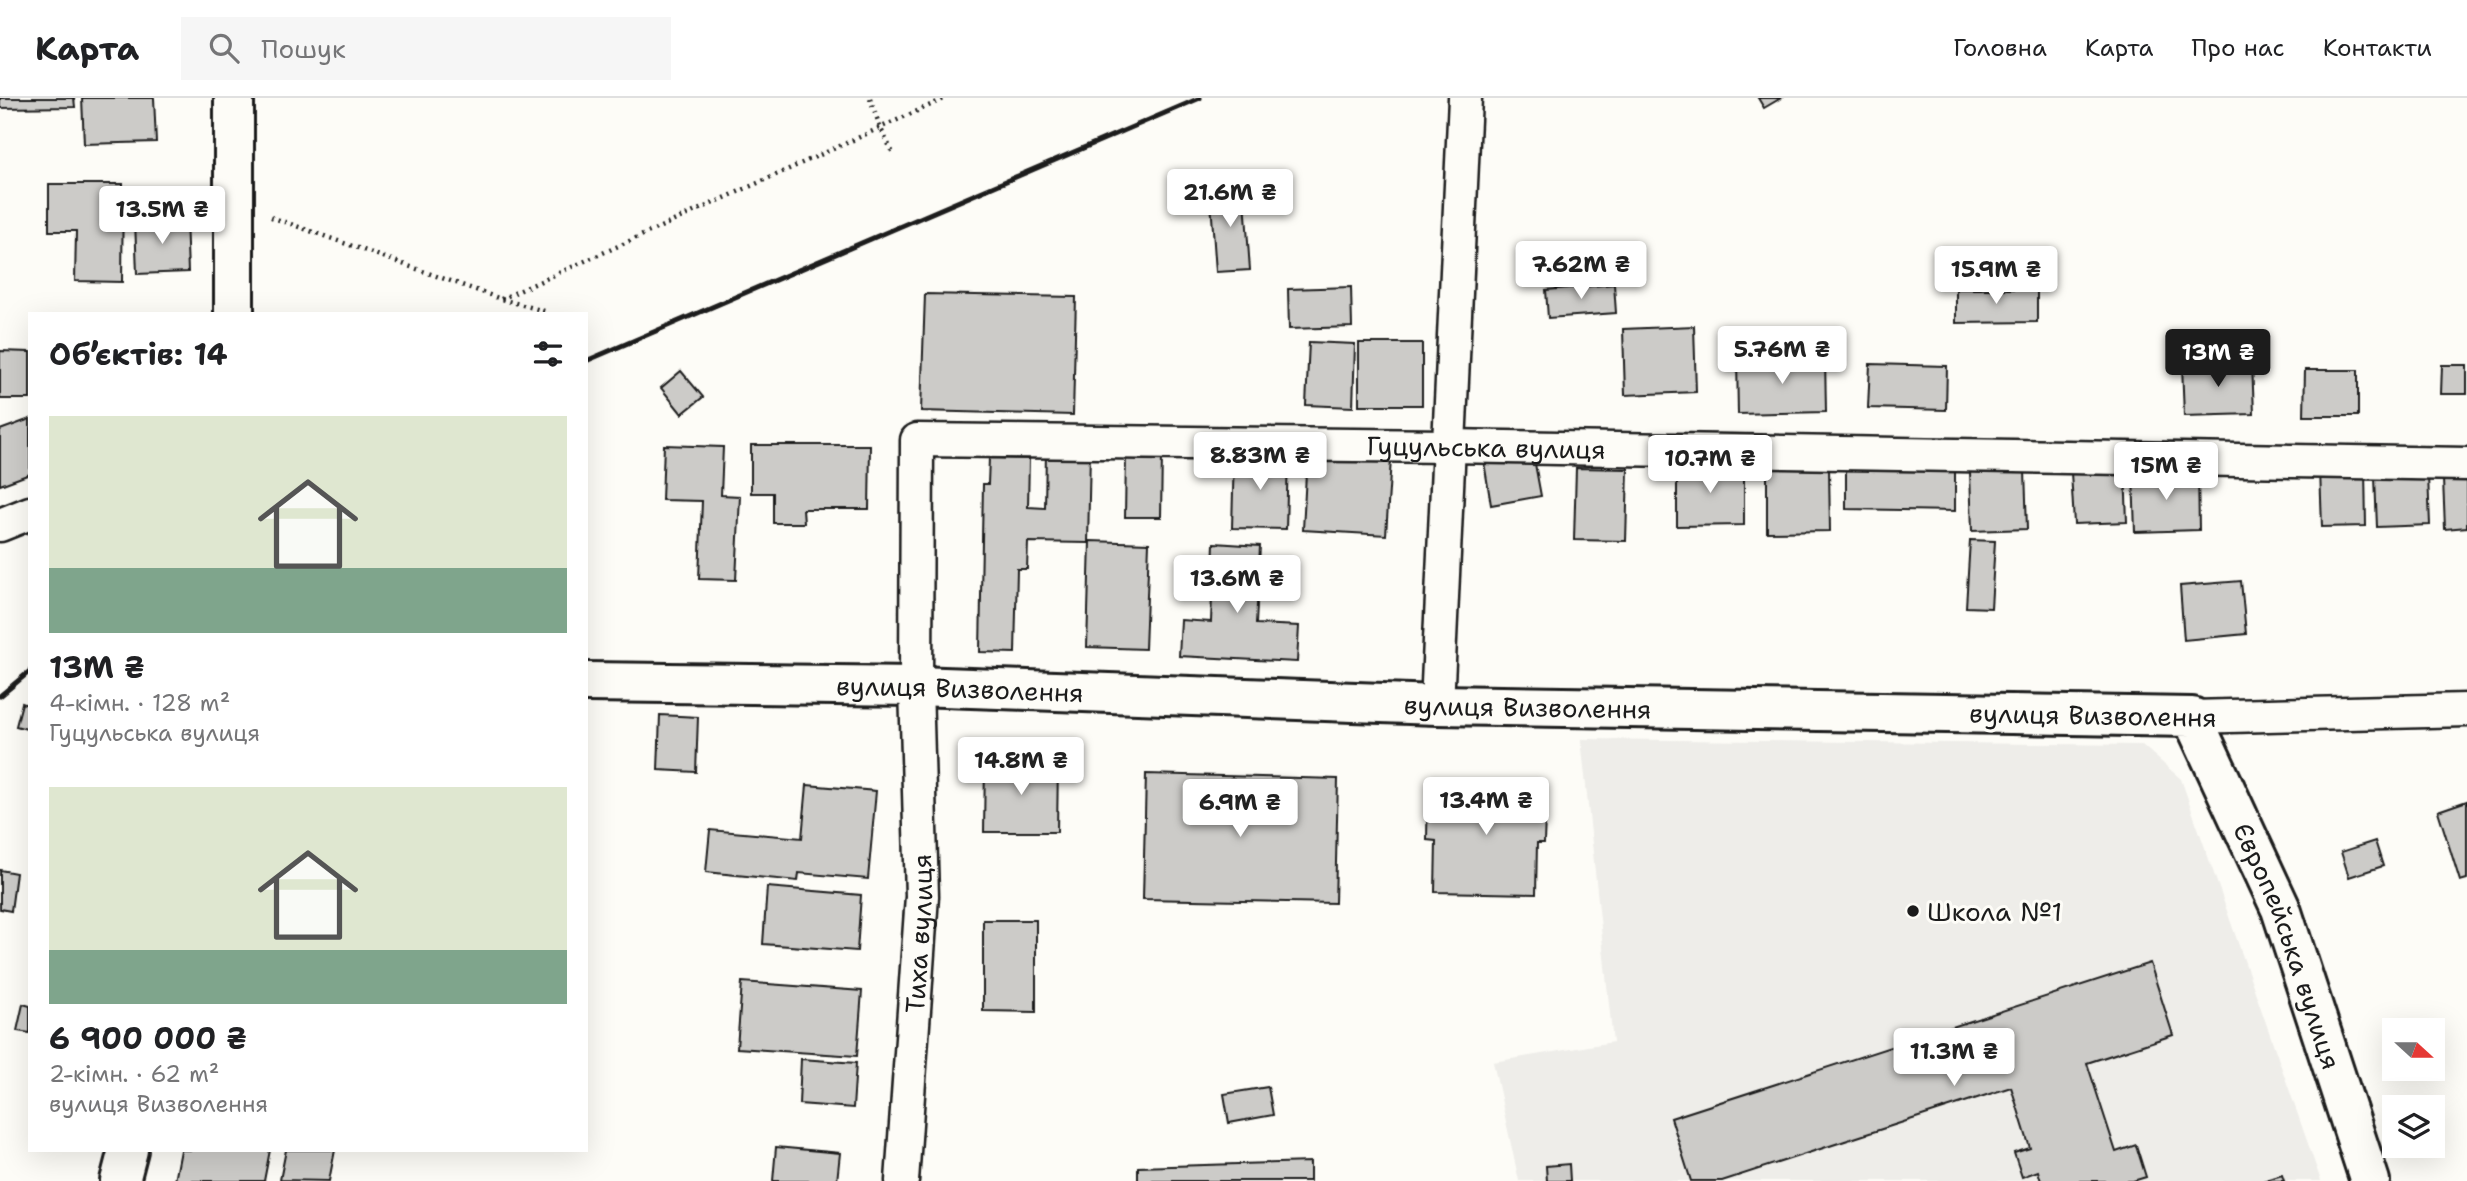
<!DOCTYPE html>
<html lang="uk">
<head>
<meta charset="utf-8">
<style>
	body { margin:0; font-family:"Shantell Sans",sans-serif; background:#f6f6f6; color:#202124; height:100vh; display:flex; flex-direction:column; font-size:26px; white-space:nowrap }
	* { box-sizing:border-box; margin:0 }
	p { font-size:23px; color:#757577 }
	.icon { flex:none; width:38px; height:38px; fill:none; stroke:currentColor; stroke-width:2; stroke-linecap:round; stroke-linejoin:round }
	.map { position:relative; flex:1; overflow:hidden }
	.drawer { position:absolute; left:28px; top:214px; width:560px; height:840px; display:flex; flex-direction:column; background:#fff; border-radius:0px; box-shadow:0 7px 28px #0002 }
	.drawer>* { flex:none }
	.needle { width:46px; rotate:111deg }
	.buttons { position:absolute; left:2382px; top:920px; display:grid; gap:14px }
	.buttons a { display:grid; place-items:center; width:63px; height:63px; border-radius:0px; background:#fff; box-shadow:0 7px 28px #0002; font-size:35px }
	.price { position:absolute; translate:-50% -60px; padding:0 16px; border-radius:7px; background:#fff; color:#222; font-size:23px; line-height:46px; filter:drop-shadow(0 2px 4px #0008) }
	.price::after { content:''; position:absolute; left:50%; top:42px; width:21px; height:16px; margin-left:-10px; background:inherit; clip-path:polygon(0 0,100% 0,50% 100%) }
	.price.selected { background:#1c1c1c; color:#fff }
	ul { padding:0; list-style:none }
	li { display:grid; align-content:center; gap:14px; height:371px; padding:0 21px }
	li span { display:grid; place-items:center; height:217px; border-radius:0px; color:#555 }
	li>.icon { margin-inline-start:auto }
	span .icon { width:126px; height:126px; fill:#fffc; stroke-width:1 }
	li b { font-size:30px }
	h2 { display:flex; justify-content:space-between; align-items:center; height:84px; padding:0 21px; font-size:30px }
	header { display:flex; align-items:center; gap:42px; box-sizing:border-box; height:98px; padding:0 35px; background:#fff; border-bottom:2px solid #e0e0e0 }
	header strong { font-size:33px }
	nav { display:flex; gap:38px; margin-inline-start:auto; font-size:24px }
	.search { width:490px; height:63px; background:#f6f6f6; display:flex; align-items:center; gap:18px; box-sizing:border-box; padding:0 24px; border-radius:0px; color:#757577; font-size:26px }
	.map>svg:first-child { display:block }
	.built { fill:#eeede9 }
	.building { fill:#cccbc8; stroke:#1c1c1c; stroke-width:2 }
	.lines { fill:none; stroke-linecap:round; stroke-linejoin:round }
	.street-casing { stroke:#1c1c1c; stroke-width:37 }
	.secondary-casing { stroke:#1c1c1c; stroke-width:44 }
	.path { stroke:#1c1c1c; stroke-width:4.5; stroke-dasharray:2 5; stroke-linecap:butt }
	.street { stroke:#fdfcf7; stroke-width:32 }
	.secondary { stroke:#fdfcf7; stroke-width:38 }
	.rail { stroke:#1c1c1c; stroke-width:5 }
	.poi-dot { fill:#1c1c1c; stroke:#fdfcf7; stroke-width:2.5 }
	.labels { text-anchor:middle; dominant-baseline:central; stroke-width:6; stroke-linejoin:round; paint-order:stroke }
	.street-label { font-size:26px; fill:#1c1c1c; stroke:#fdfcf7 }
	.poi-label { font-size:26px; fill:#1c1c1c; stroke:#fdfcf7; text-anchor:start }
</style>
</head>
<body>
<header>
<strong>Карта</strong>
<div class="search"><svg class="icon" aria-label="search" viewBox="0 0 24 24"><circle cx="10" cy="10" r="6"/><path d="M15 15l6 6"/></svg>Пошук</div>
<nav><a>Головна</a><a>Карта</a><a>Про нас</a><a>Контакти</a></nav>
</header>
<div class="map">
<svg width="2467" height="1083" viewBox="0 0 2467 1083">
	<rect width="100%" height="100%" fill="#fdfcf7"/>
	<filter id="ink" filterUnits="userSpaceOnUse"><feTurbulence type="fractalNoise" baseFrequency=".0143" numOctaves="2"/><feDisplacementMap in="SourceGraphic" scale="14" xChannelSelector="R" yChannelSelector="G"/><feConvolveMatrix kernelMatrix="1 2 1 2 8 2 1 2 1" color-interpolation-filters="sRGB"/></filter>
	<g filter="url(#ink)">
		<polygon class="built" points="1581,641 2142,647 2181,681 2321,1083 1519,1083 1493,964 1613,944"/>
		<g class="building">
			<polygon points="0,0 74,0 75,9 0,10"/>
			<polygon points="82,0 154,0 156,44 84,46"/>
			<polygon points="1758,0 1781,0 1764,10"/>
			<polygon points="49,86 123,86 122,184 75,183 76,133 49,133"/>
			<polygon points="1244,88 1250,172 1216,174 1210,90"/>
			<polygon points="186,120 188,174 137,176 135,122"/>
			<polygon points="1614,186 1616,215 1548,220 1546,192"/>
			<polygon points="1351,189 1352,229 1289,231 1288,191"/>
			<polygon points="1956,191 2037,191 2037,224 1956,225"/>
			<polygon points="925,196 1076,199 1073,317 921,313"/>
			<polygon points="1694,228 1696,294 1625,297 1623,231"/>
			<polygon points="1309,244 1355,246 1353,309 1306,307"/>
			<rect x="1359" y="245" width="63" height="62"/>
			<polygon points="0,253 30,254 30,301 0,301"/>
			<polygon points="1825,259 1826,314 1738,316 1737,261"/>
			<polygon points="2252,264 2254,316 2184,318 2182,266"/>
			<polygon points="1870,266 1947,268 1946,312 1868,310"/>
			<polygon points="2442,267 2467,267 2467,296 2441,296"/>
			<polygon points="2305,272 2358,272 2358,318 2304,318"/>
			<polygon points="681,273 703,299 682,316 661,290"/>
			<polygon points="30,321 30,376 0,387 0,332"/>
			<polygon points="664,347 723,349 721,397 740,398 736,482 699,481 702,403 662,402"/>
			<polygon points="751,347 870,347 869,411 803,411 804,425 773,425 773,395 751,395"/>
			<polygon points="1046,353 1090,354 1088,445 1028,444 1027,471 1017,471 1015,555 980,554 983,386 988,386 989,360 1029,361 1028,409 1045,410"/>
			<polygon points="1533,355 1541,398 1491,407 1484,364"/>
			<polygon points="1126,356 1162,356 1161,419 1125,419"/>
			<polygon points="1307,356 1391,361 1386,437 1303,432"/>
			<polygon points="1234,357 1288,359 1286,431 1232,430"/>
			<polygon points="1846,365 1955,367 1955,413 1846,411"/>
			<polygon points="1677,366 1744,366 1744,427 1677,428"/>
			<polygon points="1767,369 1829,369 1830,433 1767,434"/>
			<polygon points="1576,370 1628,371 1626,443 1574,442"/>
			<polygon points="2365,370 2366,428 2322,429 2320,371"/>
			<polygon points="2125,371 2127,424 2074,426 2071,374"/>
			<polygon points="2025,372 2027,431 1972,433 1970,374"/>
			<polygon points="2198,374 2199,432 2135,434 2133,376"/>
			<polygon points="2428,377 2430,427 2377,429 2375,379"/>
			<polygon points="2467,380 2467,429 2445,431 2443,381"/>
			<polygon points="1970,442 1995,443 1991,510 1966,509"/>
			<polygon points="1090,443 1149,445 1145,551 1087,549"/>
			<polygon points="1214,445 1260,448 1256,526 1299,528 1297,564 1179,558 1181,522 1211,524"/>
			<polygon points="2241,483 2246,536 2184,542 2180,488"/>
			<polygon points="22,605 30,608 30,632 16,628"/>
			<polygon points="660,617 698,619 696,674 658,672"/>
			<polygon points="985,663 1058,664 1057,734 984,734"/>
			<polygon points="1146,676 1338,681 1335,805 1143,801"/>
			<polygon points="1428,686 1546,689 1544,745 1537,745 1536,796 1435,794 1436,743 1427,742"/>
			<polygon points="807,687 876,693 868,781 799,775 798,783 706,774 710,732 802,740"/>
			<polygon points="2467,703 2467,781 2460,783 2438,713"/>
			<polygon points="2375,743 2383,768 2349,779 2341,754"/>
			<polygon points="0,772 16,775 11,813 0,811"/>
			<polygon points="767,789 861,797 857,853 763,846"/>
			<polygon points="983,822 1036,822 1036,914 983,913"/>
			<polygon points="2150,865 2173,937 2087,965 2116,1054 2136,1047 2146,1079 2133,1083 2041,1083 2038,1073 2022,1079 2014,1055 2030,1050 2011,989 1722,1083 1691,1083 1671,1020"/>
			<polygon points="742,884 862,893 857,958 737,950"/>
			<polygon points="23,906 30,908 30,935 17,933"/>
			<polygon points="801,961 856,965 853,1010 799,1006"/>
			<polygon points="1268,989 1273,1017 1229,1025 1224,996"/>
			<polygon points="776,1049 840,1055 837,1083 773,1083"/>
			<polygon points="181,1052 270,1052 264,1083 175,1083"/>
			<polygon points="286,1052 335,1052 329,1083 280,1082"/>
			<polygon points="1310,1064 1310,1083 1138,1083 1138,1069"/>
			<polygon points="1569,1066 1570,1083 1547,1083 1546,1068"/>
			<polygon points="2282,1077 2284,1083 2263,1083"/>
		</g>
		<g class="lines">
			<defs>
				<g id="street">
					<polyline points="0,427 30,415"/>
					<polyline points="1437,607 1465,0"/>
					<polyline points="2192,619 2467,612"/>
					<path id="s1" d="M902,1083L922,798L916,588L917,342L1448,348L2467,366"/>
				</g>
				<g id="secondary">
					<polyline points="234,0 234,215"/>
					<path id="s2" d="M586,584L916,588L1437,607L2192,619L2281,811L2370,1083"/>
					<polyline points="120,1083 128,1052"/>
				</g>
			</defs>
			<use href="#street" class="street-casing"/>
			<use href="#secondary" class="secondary-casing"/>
			<g class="path">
				<polyline points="870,0 880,29 893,55"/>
				<polyline points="271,119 501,201 548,214"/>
				<polyline points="501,201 946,0"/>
			</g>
			<use href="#street" class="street"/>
			<use href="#secondary" class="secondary"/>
			<g class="rail">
				<polyline points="586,263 1200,0"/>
				<polyline points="0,598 30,573"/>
			</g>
		</g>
	</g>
	<circle class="poi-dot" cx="1913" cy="813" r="7"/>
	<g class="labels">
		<g class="street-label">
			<text stroke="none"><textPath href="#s1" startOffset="1311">Гуцульська вулиця</textPath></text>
			<text stroke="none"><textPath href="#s2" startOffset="374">вулиця Визволення</textPath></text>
			<text stroke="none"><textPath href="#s2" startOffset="942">вулиця Визволення</textPath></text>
			<text transform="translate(2093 617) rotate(1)">вулиця Визволення</text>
			<text stroke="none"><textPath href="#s1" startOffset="248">Тиха вулиця</textPath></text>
			<text stroke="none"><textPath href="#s2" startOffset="1855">Європейська вулиця</textPath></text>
		</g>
		<g class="poi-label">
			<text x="1927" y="813">Школа №1</text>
		</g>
	</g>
</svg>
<div class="buttons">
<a><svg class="needle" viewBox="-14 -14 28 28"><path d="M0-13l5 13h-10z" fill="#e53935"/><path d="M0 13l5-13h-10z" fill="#757577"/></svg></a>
<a><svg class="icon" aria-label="layers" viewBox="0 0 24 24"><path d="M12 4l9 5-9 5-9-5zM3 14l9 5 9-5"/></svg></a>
</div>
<b class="price" style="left:1230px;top:131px">21.6M ₴</b>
<b class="price" style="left:162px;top:148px">13.5M ₴</b>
<b class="price" style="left:1581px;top:203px">7.62M ₴</b>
<b class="price" style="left:1996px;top:208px">15.9M ₴</b>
<b class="price" style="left:1782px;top:288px">5.76M ₴</b>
<b class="price selected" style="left:2218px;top:291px">13M ₴</b>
<b class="price" style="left:1260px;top:394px">8.83M ₴</b>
<b class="price" style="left:1710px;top:397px">10.7M ₴</b>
<b class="price" style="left:2166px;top:404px">15M ₴</b>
<b class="price" style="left:1237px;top:517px">13.6M ₴</b>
<b class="price" style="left:1021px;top:699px">14.8M ₴</b>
<b class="price" style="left:1486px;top:739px">13.4M ₴</b>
<b class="price" style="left:1240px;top:741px">6.9M ₴</b>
<b class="price" style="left:1954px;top:990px">11.3M ₴</b>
<section class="drawer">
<h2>Об’єктів: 14<svg class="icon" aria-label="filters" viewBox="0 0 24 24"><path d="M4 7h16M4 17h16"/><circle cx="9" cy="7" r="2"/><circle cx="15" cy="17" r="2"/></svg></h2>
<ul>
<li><span style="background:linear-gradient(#dfe7d0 70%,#7fa58c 0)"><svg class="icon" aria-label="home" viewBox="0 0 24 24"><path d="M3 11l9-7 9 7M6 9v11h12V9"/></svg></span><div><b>13M ₴</b><p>4-кімн. · 128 m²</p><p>Гуцульська вулиця</p></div></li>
<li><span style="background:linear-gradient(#dfe7d0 75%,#7fa58c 0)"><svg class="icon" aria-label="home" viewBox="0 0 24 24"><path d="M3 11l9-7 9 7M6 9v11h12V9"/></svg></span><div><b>6 900 000 ₴</b><p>2-кімн. · 62 m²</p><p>вулиця Визволення</p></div></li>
</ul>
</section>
</div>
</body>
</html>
